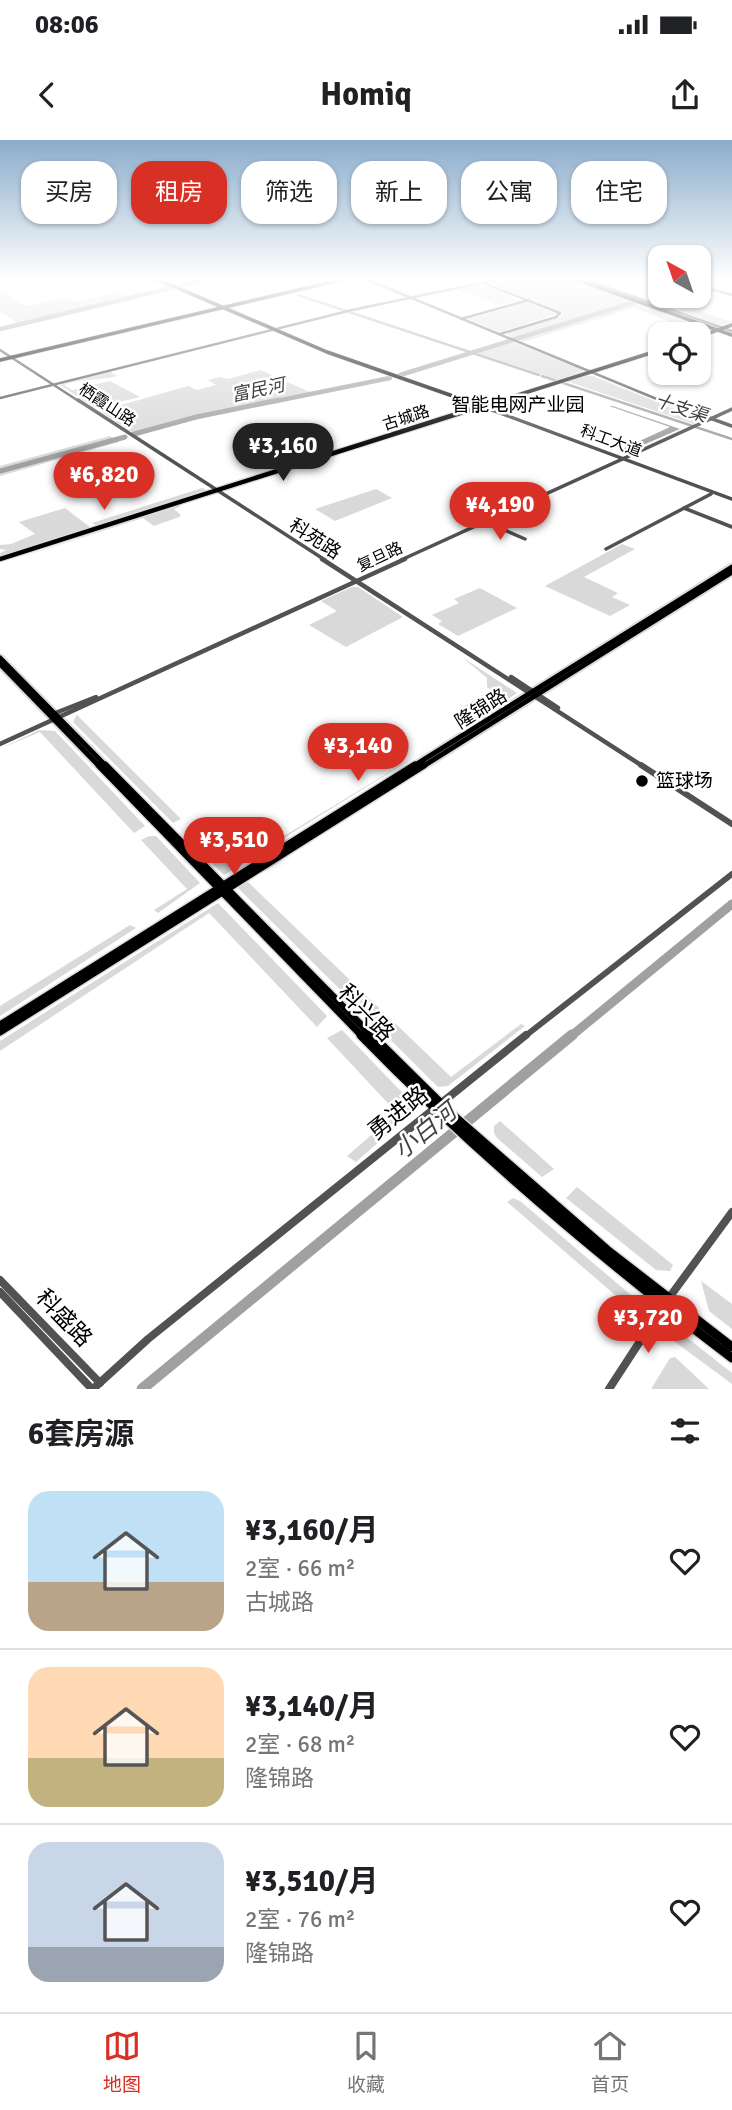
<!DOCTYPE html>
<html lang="zh">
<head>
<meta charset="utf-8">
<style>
	body { margin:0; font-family:Signika,"Noto Sans SC",sans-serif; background:#f2f2f2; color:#202124; height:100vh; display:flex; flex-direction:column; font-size:26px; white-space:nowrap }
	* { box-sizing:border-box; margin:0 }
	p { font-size:23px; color:#757577 }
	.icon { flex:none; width:38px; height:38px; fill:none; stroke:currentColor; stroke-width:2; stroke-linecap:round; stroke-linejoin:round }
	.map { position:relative; height:1249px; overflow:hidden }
	.details { display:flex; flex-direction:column; background:#fff; flex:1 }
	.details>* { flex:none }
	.top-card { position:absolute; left:21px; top:21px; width:691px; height:63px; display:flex; gap:14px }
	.needle { width:46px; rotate:320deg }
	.tools { position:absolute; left:648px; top:105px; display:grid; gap:14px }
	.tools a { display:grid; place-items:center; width:63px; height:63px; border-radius:14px; background:#fff; box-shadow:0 2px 5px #0004; font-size:35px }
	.price { position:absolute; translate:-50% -60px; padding:0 16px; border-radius:24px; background:#d93025; color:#fff; font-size:23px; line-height:46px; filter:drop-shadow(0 2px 4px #0008) }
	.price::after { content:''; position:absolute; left:50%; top:42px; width:21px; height:16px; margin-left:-10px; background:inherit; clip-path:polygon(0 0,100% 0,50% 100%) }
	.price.active { background:#222; color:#fff }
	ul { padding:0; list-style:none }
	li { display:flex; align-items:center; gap:21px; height:175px; padding:0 28px }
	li+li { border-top:2px solid #e0e0e0 }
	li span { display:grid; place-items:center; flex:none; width:196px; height:140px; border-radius:21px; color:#555 }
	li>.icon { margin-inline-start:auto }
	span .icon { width:84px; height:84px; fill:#fffc; stroke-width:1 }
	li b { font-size:30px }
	h2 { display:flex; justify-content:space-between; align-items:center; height:84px; padding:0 28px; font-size:30px }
	.chip { padding:0 24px; border-radius:21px; background:#fff; box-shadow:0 2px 5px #0004; font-size:24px; line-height:63px }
	.chip.active { background:#d93025; color:#fff }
	.status { display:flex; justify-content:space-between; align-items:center; height:49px; padding:0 35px; background:#fff; direction:ltr }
	.status svg { height:19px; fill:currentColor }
	header { display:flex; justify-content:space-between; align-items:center; height:91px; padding:0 28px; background:#fff; font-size:32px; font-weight:800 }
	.menu { display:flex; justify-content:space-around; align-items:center; height:98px; border-top:2px solid #e0e0e0; background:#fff; font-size:19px; color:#757577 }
	.menu a { display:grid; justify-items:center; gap:4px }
	.menu .active { color:#d93025 }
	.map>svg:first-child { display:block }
	.green { fill:#d9d9d9 }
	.water { fill:#a0a0a0 }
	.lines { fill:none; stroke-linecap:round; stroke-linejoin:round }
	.stream { stroke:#a0a0a0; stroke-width:2 }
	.canal { stroke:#a0a0a0; stroke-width:2.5 }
	.river-far3 { stroke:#a0a0a0; stroke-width:4.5 }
	.river-far2 { stroke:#a0a0a0; stroke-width:5 }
	.river-far1 { stroke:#a0a0a0; stroke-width:9 }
	.river { stroke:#a0a0a0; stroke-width:11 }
	.major-far4-casing { stroke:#dbdbdb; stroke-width:5 }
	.major-far3-casing { stroke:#dbdbdb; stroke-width:7 }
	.major-far2-casing { stroke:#dbdbdb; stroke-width:9 }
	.major-far1-casing { stroke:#dbdbdb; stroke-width:10 }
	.major-casing { stroke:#dbdbdb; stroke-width:12 }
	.minor-far4 { stroke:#525252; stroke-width:2.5 }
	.minor-far3 { stroke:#525252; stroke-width:3.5 }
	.minor-far2 { stroke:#525252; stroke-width:4.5 }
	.minor-far1 { stroke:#525252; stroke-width:6 }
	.minor { stroke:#525252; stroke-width:8 }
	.major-far4 { stroke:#000; stroke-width:3.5 }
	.major-far3 { stroke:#000; stroke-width:4.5 }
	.major-far2 { stroke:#000; stroke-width:5 }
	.major-far1 { stroke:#000; stroke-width:7 }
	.major { stroke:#000; stroke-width:9 }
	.poi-dot { fill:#000; stroke:#fff; stroke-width:2.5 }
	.labels { text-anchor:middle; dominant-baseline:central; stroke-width:5; stroke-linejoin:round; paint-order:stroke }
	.far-street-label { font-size:16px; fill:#000; stroke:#fff }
	.far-water-label { font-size:18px; font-style:italic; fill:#414141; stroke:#fff }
	.far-quarter-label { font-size:19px; fill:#000; stroke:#fff }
	.street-label { font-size:19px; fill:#000; stroke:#fff }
	.poi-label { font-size:19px; fill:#000; stroke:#fff; text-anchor:start }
	.near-street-label { font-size:23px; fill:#000; stroke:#fff }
	.near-water-label { font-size:24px; font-style:italic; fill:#414141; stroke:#fff }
</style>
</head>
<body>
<div class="status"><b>08:06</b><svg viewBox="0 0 49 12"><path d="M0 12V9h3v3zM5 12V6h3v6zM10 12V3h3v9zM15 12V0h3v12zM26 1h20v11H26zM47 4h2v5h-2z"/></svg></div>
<header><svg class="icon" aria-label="back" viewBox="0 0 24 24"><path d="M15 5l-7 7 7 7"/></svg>Homiq<svg class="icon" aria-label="share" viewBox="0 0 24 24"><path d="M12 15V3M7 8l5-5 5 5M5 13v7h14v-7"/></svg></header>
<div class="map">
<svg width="732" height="1249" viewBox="0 0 732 1249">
	<rect width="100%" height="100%" fill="#fff"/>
	<g class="green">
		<polygon points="502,140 570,140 632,161 514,198 506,194 560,177 563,173 488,143"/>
		<polygon points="472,146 487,147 513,157 509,159 520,160 498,165 492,163 497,161 488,161 460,150"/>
		<polygon points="0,151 26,166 66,158 75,162 118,152 128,157 17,183 0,171"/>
		<polygon points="660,156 666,156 662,158 728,181 732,180 732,182 721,185 648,160"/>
		<polygon points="527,162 556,174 500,192 468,179"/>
		<polygon points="637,163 710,191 699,193 634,168 523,202 519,200"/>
		<polygon points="513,202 578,228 584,231 559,240 478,213"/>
		<polygon points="260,230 310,252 193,275 132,292 100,271 188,246 197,250 216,245 208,240 219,237 228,239"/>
		<path d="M110,232L118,236C99,241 83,238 64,245L72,250L110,241L140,257L95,268L60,245Z"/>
		<polygon points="583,236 593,236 701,280 694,284 566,241"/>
		<polygon points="110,296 119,302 0,336 0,326"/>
		<polygon points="202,348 206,350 202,353 98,386 92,383"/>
		<polygon points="376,349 392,358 335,381 315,369"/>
		<polygon points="179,365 181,366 174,369 181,375 179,377 154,386 143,378 0,424"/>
		<polygon points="65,368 91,388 0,416 0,413 7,410 0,409 0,405 11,404 35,394 19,382"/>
		<polygon points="622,404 635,409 584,437 618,453 612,457 630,465 610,476 545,446"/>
		<polygon points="352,447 358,447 403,477 346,507 309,485 337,471 321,461"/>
		<polygon points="480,448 517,468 458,496 438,484 442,481 432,475 459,463 454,459"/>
		<path d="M462,517L517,553C497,566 479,584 456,571L491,550L487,547V538Z"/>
		<polygon points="77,574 77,575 181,679 173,683 73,582"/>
		<polygon points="39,590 55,591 145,686 134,693 40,592 2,608"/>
		<polygon points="452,594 224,735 187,699 196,694 233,727"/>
		<polygon points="149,696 156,696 200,743 158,773 154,770 187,749 141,700"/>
		<polygon points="247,741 451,937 521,884 525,886 448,946 438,947 237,747"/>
		<polygon points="218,763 327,876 317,887 209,773 0,911 0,901"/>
		<polygon points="130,785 136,788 0,876 0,866"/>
		<polygon points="342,890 417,968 356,1022 347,1016 397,973 327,898"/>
		<polygon points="500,981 554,1029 542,1037 497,998 494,993 494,986"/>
		<polygon points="577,1047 673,1125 670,1131 656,1130 566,1058"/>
		<polygon points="513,1058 520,1061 638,1161 643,1167 643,1179 507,1062"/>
		<polygon points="701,1141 732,1164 732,1189 709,1171"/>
		<polygon points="669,1192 681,1193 732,1233 732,1244 663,1193"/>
		<polygon points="675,1217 708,1248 709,1249 651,1249 670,1218"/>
	</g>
	<polygon class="water" points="609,266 613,266 680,289 627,312 620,310 670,287"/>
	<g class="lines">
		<polyline class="stream" points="153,140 171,148"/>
		<g class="canal">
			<polyline points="298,155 539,235"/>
			<polyline points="542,236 732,299"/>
		</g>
		<g class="river-far3">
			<polyline points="182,145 204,140"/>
			<polyline points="0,189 171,148"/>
			<polyline points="400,235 635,162"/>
			<polyline points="271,262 390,238"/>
		</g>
		<g class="river-far2">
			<polyline points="134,294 196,277 279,260"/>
			<polyline points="0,331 125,297"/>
		</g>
		<polyline class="river-far1" points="570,897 732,764"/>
		<polyline class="river" points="142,1249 572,895"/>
		<defs>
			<g id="major-far4">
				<polyline points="159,140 327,212 470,262"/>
				<polyline points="578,140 732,195"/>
				<polyline points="698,197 732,185"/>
				<polyline points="0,220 340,140"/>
				<polyline points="496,262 660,210"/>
			</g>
			<g id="major-far3">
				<polyline points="465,260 481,266"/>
				<polyline points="0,419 501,260"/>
			</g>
			<g id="major-far2">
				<polyline points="0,518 107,627"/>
				<polyline points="0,524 100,627"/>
				<polyline points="412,627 732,427"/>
				<polyline points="422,627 732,432"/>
			</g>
			<g id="major-far1">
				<polyline points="99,625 363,897"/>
				<polyline points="105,625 373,897"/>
				<polyline points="0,885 415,625"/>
				<polyline points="0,892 424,625"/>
			</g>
			<g id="major">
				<path d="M361,895C476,1013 602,1119 732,1218"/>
				<polyline points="371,895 451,974 607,1110 732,1207"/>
			</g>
		</defs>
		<use href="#major-far4" class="major-far4-casing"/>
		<use href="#major-far3" class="major-far3-casing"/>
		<use href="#major-far2" class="major-far2-casing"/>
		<use href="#major-far1" class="major-far1-casing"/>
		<use href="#major" class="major-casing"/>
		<g class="minor-far4">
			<polyline points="368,140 664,262"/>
			<polyline points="586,140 732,191"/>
			<polyline points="483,143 560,173 556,177 500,194"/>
			<polyline points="698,145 732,155"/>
			<polyline points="461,179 529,160"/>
			<polyline points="0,210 80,262"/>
			<polyline points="0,258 352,170 495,140"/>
		</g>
		<g class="minor-far3">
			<polyline points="78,260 325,420"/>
			<polyline points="660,260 732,286"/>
			<polyline points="481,266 732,359"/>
			<polyline points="684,368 732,387"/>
			<polyline points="486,382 525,399"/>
			<polyline points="606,409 711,354"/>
			<polyline points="401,420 732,269"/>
		</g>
		<g class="minor-far2">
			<polyline points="322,419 644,627"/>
			<polyline points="511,537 558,568"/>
			<polyline points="53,574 96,557"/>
			<polyline points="0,604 405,419"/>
		</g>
		<g class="minor-far1">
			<polyline points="641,625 732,684"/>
			<polyline points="524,897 732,734"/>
		</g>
		<g class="minor">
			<polyline points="0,1140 100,1243"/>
			<polyline points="0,1152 92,1249"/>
			<polyline points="93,1249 148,1199 526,895"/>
			<polyline points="609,1249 663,1166 732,1072"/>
		</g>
		<use href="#major-far4" class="major-far4"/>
		<use href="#major-far3" class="major-far3"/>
		<use href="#major-far2" class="major-far2"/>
		<use href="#major-far1" class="major-far1"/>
		<use href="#major" class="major"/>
	</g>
	<linearGradient id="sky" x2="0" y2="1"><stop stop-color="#8baccb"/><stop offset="0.44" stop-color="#fff"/><stop offset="1" stop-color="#fff" stop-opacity="0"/></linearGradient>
	<rect width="732" height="315" fill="url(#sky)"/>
	<circle class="poi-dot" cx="642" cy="641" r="7"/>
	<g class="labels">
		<g class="far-street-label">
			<text transform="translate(107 265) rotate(33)">栖霞山路</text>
			<text transform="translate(406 278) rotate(-18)">古城路</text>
			<text transform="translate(611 301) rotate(20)">科工大道</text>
			<text transform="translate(380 417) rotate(-25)">复旦路</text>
		</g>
		<g class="far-water-label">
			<text transform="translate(258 250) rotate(-12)">富民河</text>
			<text transform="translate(681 268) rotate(18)">十支渠</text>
		</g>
		<g class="far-quarter-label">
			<text x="518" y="265">智能电网产业园</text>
		</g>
		<g class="street-label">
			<text transform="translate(315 399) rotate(33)">科苑路</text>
			<text transform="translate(481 569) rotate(-32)">隆锦路</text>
		</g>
		<g class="poi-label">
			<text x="656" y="641">篮球场</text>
		</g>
		<g class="near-street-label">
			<text transform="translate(366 873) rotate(46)">科兴路</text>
			<text transform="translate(398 973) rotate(-39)">勇进路</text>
			<text transform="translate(64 1178) rotate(46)">科盛路</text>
		</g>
		<g class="near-water-label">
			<text transform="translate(425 991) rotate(-39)">小白河</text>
		</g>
	</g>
</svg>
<div class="tools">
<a><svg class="needle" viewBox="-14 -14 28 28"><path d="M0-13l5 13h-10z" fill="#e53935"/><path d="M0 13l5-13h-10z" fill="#757577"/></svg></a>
<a><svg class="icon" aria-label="locate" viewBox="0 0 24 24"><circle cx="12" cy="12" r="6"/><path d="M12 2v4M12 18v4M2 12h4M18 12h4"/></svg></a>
</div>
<b class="price active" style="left:283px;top:343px">¥3,160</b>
<b class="price" style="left:104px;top:372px">¥6,820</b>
<b class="price" style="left:500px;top:402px">¥4,190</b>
<b class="price" style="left:358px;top:643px">¥3,140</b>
<b class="price" style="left:234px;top:737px">¥3,510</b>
<b class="price" style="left:648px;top:1215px">¥3,720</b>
<div class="top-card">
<a class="chip">买房</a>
<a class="chip active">租房</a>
<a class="chip">筛选</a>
<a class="chip">新上</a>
<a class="chip">公寓</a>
<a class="chip">住宅</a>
</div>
</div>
<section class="details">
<h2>6套房源<svg class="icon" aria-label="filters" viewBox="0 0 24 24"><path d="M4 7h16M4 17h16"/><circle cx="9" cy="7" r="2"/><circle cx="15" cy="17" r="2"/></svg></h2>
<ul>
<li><span style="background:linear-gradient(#bfe0f5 65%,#b9a48a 0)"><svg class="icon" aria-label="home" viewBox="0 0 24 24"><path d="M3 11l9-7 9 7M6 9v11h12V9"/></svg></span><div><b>¥3,160/月</b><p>2室 · 66 m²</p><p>古城路</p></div><svg class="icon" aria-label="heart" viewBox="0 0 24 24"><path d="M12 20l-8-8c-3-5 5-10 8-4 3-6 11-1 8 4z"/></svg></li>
<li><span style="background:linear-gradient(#ffd9b3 65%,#c2b280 0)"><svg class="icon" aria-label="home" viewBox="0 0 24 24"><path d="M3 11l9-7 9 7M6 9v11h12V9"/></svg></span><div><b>¥3,140/月</b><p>2室 · 68 m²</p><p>隆锦路</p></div><svg class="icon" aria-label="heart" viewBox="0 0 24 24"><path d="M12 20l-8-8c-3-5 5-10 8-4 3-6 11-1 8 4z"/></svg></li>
<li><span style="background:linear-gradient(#c9d6e8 75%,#9aa5b1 0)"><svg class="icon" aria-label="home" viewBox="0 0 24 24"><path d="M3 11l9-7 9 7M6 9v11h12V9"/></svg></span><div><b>¥3,510/月</b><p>2室 · 76 m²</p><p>隆锦路</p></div><svg class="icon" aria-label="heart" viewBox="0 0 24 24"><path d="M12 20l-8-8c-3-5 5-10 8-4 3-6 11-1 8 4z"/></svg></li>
</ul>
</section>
<nav class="menu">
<a class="active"><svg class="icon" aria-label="map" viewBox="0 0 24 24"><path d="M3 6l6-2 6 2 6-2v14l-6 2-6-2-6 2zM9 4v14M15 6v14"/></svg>地图</a>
<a><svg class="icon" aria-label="saved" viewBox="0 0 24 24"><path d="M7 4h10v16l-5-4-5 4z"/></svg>收藏</a>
<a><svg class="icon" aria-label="home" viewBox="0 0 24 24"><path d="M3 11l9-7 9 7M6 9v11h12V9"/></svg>首页</a>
</nav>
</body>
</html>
